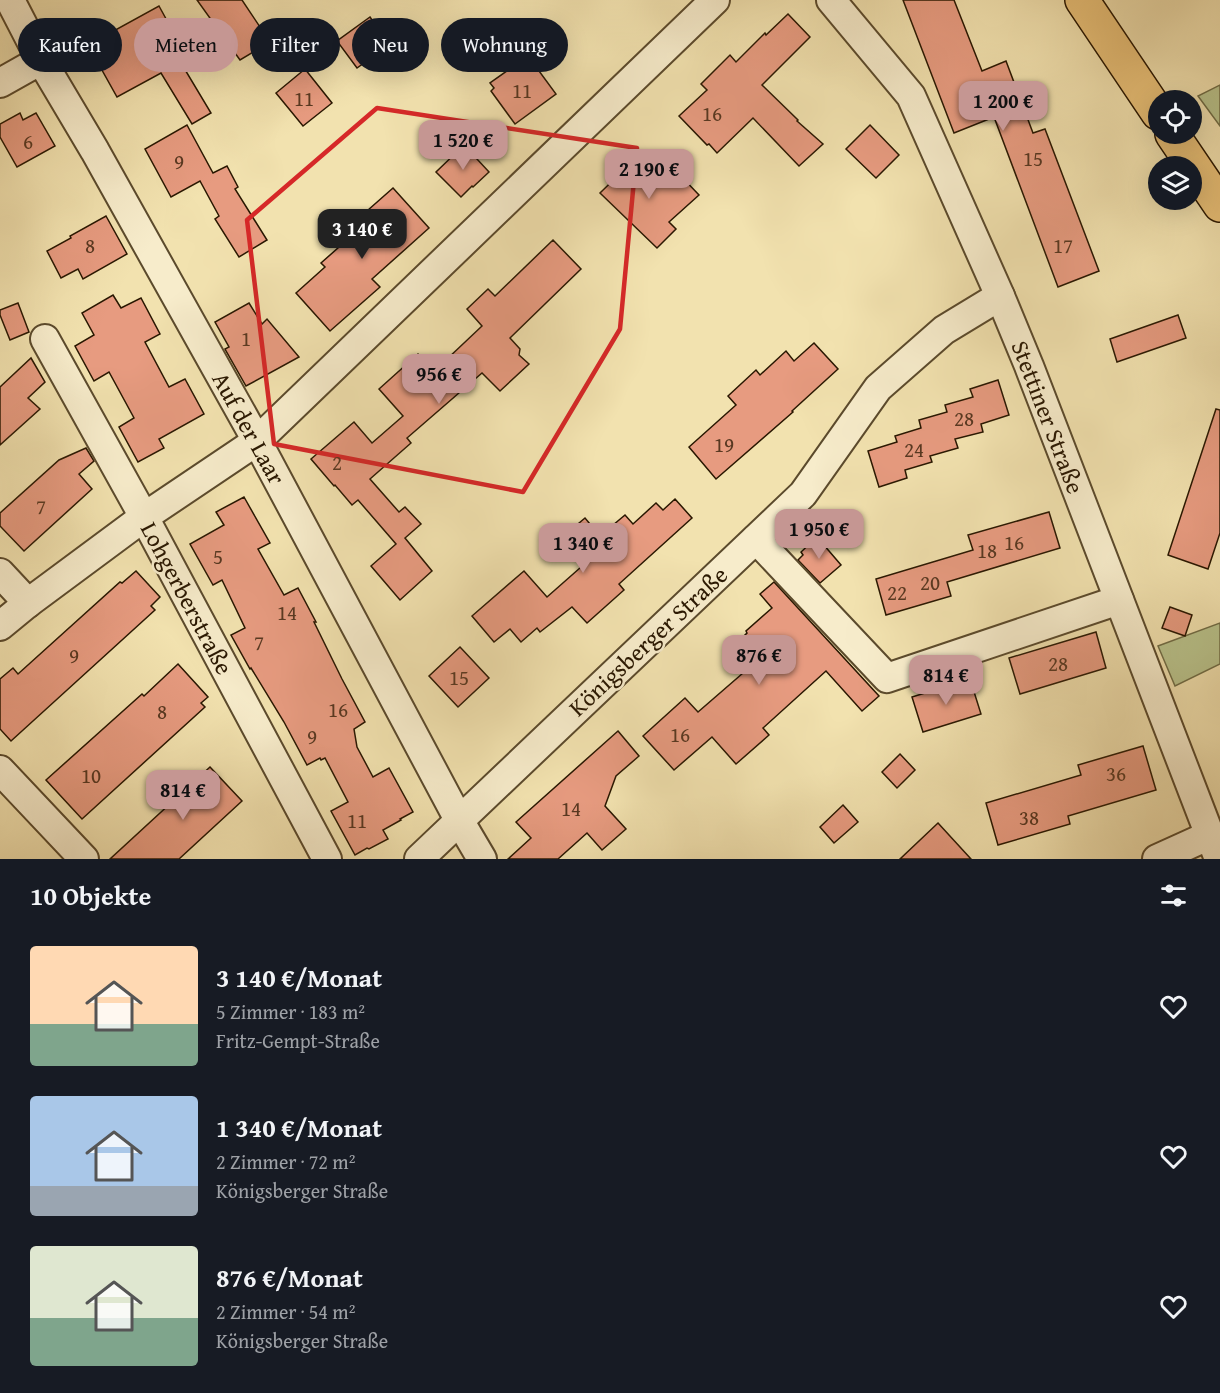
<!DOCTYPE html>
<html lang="de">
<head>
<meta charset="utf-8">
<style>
	body { margin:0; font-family:"Gentium Book Plus",serif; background:#20242c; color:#f1f3f6; height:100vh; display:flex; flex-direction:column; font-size:22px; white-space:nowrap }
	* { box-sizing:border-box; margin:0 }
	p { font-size:20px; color:#9ea1a6 }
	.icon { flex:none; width:33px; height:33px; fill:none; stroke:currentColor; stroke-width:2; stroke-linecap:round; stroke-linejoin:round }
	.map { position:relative; height:859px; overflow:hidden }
	.details { display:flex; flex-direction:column; background:#171b24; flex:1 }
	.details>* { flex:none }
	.top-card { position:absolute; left:18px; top:18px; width:600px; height:54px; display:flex; gap:12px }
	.fabs { position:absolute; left:1148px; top:90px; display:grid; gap:12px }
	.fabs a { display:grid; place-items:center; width:54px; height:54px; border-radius:50%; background:#171b24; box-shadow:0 6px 24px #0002; font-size:30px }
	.price { position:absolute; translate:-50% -51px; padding:0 14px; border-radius:12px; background:#c59692; color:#111; font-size:20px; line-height:39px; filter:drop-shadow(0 2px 3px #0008) }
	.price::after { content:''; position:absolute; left:50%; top:36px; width:18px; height:14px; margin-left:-9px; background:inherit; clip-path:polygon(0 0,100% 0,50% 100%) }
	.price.active { background:#222; color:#fff }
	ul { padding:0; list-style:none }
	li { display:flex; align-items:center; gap:18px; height:150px; padding:0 30px }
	li span { display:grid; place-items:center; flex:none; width:168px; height:120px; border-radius:6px; color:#555 }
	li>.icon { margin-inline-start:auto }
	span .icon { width:72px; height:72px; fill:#fffc; stroke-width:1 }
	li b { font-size:26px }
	h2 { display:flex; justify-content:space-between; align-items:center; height:72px; padding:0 30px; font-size:26px }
	.chip { padding:0 21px; border-radius:27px; background:#171b24; box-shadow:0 6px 24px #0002; font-size:21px; line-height:54px }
	.chip.active { background:#c59692; color:#111 }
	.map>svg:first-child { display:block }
	.green { fill:#b9c38c; stroke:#716d46; stroke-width:1.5 }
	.building { fill:#e79b80; stroke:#291701; stroke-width:1.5 }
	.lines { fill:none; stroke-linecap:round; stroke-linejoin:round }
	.minor-casing { stroke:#5b4a2c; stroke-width:32 }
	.major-casing { stroke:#291701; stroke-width:36 }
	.minor { stroke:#f7eccb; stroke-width:28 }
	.major { stroke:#e9c178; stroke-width:33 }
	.marked { fill:none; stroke:#d62828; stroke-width:4.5; stroke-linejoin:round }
	.labels { text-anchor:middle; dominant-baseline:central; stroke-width:5; stroke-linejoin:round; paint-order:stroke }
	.number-label { font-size:21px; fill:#583821 }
	.street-label { font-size:24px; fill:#291701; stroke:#f7eccb }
</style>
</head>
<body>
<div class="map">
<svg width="1220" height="859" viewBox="0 0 1220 859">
	<rect width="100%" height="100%" fill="#f2e2af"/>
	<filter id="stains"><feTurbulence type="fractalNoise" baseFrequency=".00333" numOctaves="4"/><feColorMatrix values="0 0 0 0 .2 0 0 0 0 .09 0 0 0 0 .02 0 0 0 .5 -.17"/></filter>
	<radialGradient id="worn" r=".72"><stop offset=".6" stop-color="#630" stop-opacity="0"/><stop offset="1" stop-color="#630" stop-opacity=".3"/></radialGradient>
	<g class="green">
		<polygon points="1220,85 1220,126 1198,96"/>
		<polygon points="1220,623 1220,664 1175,686 1158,646"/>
	</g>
	<g class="building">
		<polygon points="197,0 242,0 270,42 240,60"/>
		<polygon points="903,0 954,0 982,71 1006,61 1033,133 1045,129 1099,271 1058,287 994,117 954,133"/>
		<polygon points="159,6 188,59 181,63 211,113 192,124 161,73 117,97 88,45"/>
		<polygon points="788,14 810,37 762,85 798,120 797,121 823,144 799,166 753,118 717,153 709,144 707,145 679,116 707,90 701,84 730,55 736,62 765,33 766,35"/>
		<polygon points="370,17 389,45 357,68 337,41"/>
		<polygon points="528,56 556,94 515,124 491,91 494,88 490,83"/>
		<polygon points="305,69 332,103 303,126 276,93"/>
		<polygon points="20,113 23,120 36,113 55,146 17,167 0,137 0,124"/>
		<polygon points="187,125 213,173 227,166 238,187 235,189 267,240 239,257 215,219 219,216 200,181 171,197 145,149"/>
		<polygon points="870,125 899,155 876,178 846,149"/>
		<polygon points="464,145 489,172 473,187 472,186 461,197 436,172"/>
		<polygon points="636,158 663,184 677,172 699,195 669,222 676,229 657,248 600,193"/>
		<polygon points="393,188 429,228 372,279 380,287 330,331 296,293 325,267 321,263 365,224 359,218"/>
		<polygon points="106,216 127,254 83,279 78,269 61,278 47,251 71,238 70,236"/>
		<polygon points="553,240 581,269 510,338 520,349 519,355 529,364 500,391 482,373 407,438 411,443 370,479 399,512 405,507 421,524 405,538 432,571 400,600 371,566 396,544 358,500 352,505 335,485 334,486 311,459 354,422 372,443 403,416 379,389 418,354 428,365 441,355 446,360 482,326 467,309 488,289 495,296"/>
		<polygon points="113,295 121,308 141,298 160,334 145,342 169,387 185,379 204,414 159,439 164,448 138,462 119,427 134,418 109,372 94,381 75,346 94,335 82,313"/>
		<polygon points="18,303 29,332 10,340 0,315 0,310"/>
		<polygon points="249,303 262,324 267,319 299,357 246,386 225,349 229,347 215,322"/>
		<polygon points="1178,315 1186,338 1117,362 1110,339"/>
		<polygon points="814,343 838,369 792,411 793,412 716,479 689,447 736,405 728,396 756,370 760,375 786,351 794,361"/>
		<polygon points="31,358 45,382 28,398 40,409 0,445 0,387"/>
		<polygon points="998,380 1009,415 981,424 983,432 955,439 958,448 930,456 932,462 905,470 907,478 879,487 868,451 897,442 895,436 921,428 919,420 947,412 945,405 973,397 970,389"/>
		<polygon points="1216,409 1220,410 1220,533 1208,569 1168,555"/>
		<polygon points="86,448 94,461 79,474 92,489 24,551 0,526 0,513 59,460"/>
		<polygon points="244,497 270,543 258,549 284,595 298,588 316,622 314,622 342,679 365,722 354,729 357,747 373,777 389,768 413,812 400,819 401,820 383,830 388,839 369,849 367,848 355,855 331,811 348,802 325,758 321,760 320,758 307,765 284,722 251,668 250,669 231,635 245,628 222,580 213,585 190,544 224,525 216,512"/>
		<polygon points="675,499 692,518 619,584 624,590 587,623 572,607 540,632 537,628 521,642 510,629 494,642 472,616 524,571 547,597 589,560 566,534 585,518 600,536 625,515 633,524 656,503 663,510"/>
		<polygon points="1049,512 1060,548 947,582 951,596 886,615 876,579 973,550 968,535"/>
		<polygon points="817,537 841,565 820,583 798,560 803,555 801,552"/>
		<polygon points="136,571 160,597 151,606 155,610 11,741 0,729 0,679 13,668 18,674 120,582 122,583"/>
		<polygon points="774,582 879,696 862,711 826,671 763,728 769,735 736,764 712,737 674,770 643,736 685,698 698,712 743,673 725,654 747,633 746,631 772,608 760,594"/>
		<polygon points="1170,607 1192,615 1185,636 1162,628"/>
		<polygon points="1096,632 1106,668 1020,694 1009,658"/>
		<polygon points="460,647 489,678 458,707 429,676"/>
		<polygon points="178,664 208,697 201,703 205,707 82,819 46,780 142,694 144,696"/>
		<polygon points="970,679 981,714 923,732 912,697"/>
		<polygon points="618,731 639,756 616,776 605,806 626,829 602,850 587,833 558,859 508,859 531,838 516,822"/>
		<polygon points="1143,746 1156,790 1068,816 1070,824 998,845 986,803 1081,775 1078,765"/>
		<polygon points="900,754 915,770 897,788 882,772"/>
		<polygon points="210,767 242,801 179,859 110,859"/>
		<polygon points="843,805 858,822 834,843 820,827"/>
		<polygon points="938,823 971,859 900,859"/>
	</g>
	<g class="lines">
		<defs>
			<g id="minor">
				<polyline points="10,0 41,60 95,151 257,441 459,820 482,859"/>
				<polyline points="831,0 911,96 1000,296 1029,366 1219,859"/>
				<polyline points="0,83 41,60"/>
				<polyline points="45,339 144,517 327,859"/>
				<polyline points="756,539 887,678 1119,600"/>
				<polyline points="0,573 28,603"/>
				<polyline points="0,626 28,603 144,517 257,441 715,0"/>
				<polyline points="0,770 84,859"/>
				<polyline points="419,859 803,494 878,388 944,330 1000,296"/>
				<polyline points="1157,859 1210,835"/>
			</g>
			<g id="major">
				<polyline points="1082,0 1158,113"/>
				<polyline points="1172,134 1220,205"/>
			</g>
		</defs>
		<use href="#minor" class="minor-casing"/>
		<use href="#major" class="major-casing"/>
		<use href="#minor" class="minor"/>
		<use href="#major" class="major"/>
	</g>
	<path class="marked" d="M377,108L637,148L620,329L523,492L274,444L247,220Z"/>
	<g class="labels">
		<g class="number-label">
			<text x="522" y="90">11</text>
			<text x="304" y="98">11</text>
			<text x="712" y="113">16</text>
			<text x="28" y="141">6</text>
			<text x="1033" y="158">15</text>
			<text x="179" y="161">9</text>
			<text x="90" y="245">8</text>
			<text x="1063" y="245">17</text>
			<text x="246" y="338">1</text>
			<text x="964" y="418">28</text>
			<text x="724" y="444">19</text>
			<text x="914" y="449">24</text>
			<text x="337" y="462">2</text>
			<text x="41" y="506">7</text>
			<text x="1014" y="542">16</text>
			<text x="987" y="550">18</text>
			<text x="218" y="556">5</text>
			<text x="930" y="582">20</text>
			<text x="897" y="592">22</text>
			<text x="287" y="612">14</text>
			<text x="259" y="642">7</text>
			<text x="74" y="655">9</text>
			<text x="1058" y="663">28</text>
			<text x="459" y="677">15</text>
			<text x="338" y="709">16</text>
			<text x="162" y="711">8</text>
			<text x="680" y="734">16</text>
			<text x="312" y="736">9</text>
			<text x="1116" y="773">36</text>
			<text x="91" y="775">10</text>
			<text x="571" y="808">14</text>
			<text x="1029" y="817">38</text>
			<text x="357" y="820">11</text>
		</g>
		<g class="street-label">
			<text transform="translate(1048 417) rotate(69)">Stettiner Straße</text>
			<text transform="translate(249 428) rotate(61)">Auf der Laar</text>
			<text transform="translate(187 598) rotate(62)">Lohgerberstraße</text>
			<text transform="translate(648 641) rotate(-43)">Königsberger Straße</text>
		</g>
	</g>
	<rect width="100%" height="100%" filter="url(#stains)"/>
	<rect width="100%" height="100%" fill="url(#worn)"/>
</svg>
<div class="fabs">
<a><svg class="icon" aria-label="locate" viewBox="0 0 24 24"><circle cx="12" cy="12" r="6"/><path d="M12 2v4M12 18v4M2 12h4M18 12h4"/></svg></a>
<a><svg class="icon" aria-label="layers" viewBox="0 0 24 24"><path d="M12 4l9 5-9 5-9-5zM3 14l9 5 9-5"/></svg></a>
</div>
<b class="price" style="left:1003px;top:132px">1 200 €</b>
<b class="price" style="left:463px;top:171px">1 520 €</b>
<b class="price" style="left:649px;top:200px">2 190 €</b>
<b class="price active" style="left:362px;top:260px">3 140 €</b>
<b class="price" style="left:439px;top:405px">956 €</b>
<b class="price" style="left:819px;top:560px">1 950 €</b>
<b class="price" style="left:583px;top:574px">1 340 €</b>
<b class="price" style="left:759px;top:686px">876 €</b>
<b class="price" style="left:946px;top:706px">814 €</b>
<b class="price" style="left:183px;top:821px">814 €</b>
<div class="top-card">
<a class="chip">Kaufen</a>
<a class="chip active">Mieten</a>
<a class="chip">Filter</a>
<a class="chip">Neu</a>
<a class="chip">Wohnung</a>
</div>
</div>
<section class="details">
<h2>10 Objekte<svg class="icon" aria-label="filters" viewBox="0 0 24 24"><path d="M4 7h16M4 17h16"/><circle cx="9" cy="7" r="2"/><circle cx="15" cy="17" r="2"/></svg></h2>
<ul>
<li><span style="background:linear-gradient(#ffd9b3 65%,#7fa58c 0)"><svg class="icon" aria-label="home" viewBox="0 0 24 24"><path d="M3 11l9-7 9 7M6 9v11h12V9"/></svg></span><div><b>3 140 €/Monat</b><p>5 Zimmer · 183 m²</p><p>Fritz-Gempt-Straße</p></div><svg class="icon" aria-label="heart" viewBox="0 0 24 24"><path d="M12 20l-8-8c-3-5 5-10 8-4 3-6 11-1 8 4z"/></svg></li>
<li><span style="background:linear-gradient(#a9c7e8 75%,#9aa5b1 0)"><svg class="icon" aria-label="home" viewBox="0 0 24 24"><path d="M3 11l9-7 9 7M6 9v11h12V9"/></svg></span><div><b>1 340 €/Monat</b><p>2 Zimmer · 72 m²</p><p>Königsberger Straße</p></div><svg class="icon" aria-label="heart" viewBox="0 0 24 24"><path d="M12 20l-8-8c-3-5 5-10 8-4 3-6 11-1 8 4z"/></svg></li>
<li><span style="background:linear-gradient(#dfe7d0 60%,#7fa58c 0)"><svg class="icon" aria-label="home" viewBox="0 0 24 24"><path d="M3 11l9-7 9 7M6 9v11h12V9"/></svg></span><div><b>876 €/Monat</b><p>2 Zimmer · 54 m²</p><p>Königsberger Straße</p></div><svg class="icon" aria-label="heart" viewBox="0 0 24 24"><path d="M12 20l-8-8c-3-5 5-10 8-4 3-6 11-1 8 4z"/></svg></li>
</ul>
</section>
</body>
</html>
